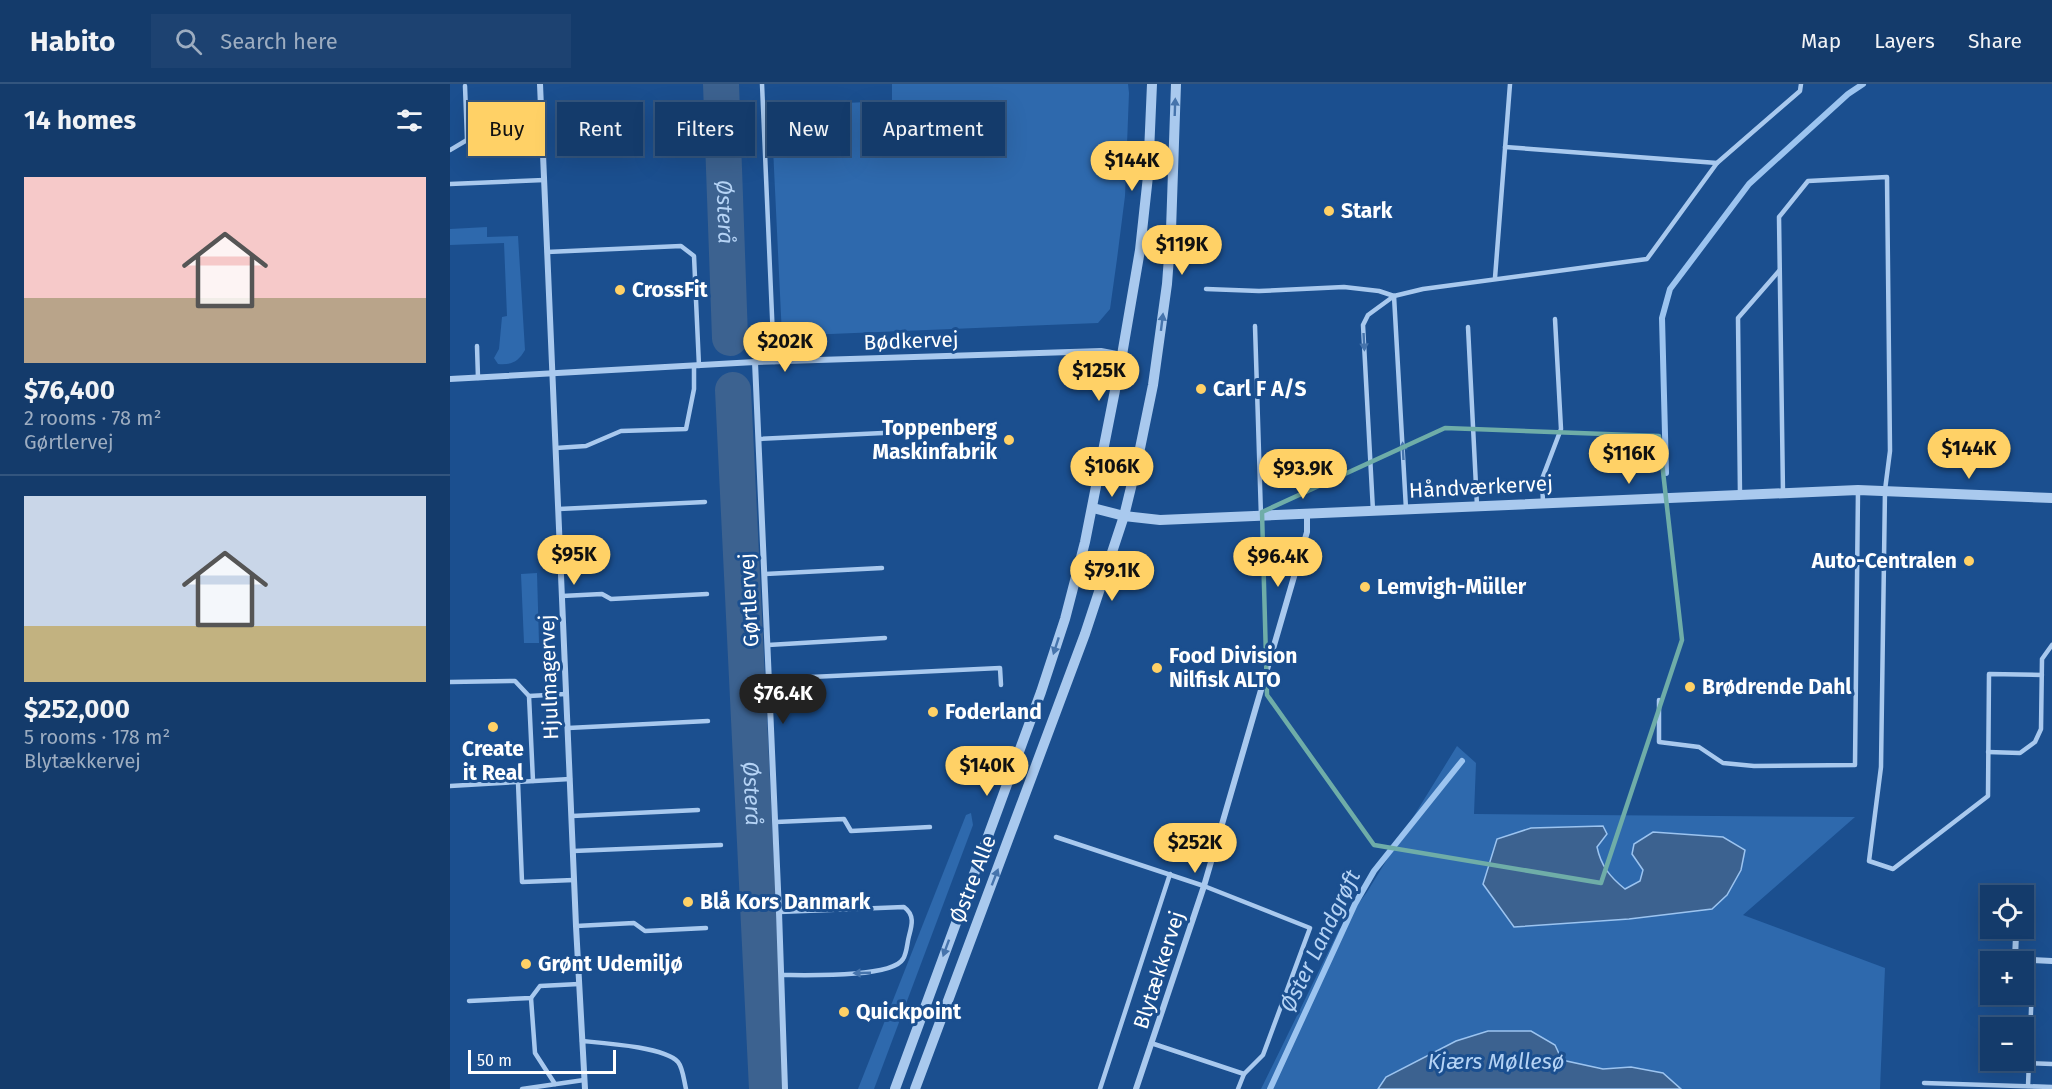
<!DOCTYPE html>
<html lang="en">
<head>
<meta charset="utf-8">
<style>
	body { margin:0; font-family:"Fira Sans",sans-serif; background:#1d4271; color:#f1f3f6; height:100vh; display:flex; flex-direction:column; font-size:22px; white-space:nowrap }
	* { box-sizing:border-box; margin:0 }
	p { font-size:20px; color:#9dadc1 }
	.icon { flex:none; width:33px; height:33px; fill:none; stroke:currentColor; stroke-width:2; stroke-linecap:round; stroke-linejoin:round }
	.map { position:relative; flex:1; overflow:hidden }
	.details { display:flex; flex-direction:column; background:#143b6b; width:450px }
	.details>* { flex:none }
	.banner { position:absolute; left:18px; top:18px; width:570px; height:54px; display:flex; gap:12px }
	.controls { position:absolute; left:1530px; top:801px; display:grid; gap:12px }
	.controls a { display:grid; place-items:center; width:54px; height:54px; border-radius:0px; background:#143b6b; box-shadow:0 6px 24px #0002,0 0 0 2px #33557e; font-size:30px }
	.scale { position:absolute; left:18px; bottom:15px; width:148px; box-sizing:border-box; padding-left:6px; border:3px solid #fff; border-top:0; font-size:16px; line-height:21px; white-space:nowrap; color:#fff; -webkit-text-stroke:4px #1b4f8f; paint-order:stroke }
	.price { position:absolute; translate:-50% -51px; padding:0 14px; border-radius:21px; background:#ffd166; color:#111; font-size:20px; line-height:39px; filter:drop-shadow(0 2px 3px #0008) }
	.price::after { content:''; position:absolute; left:50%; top:36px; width:18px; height:14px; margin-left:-9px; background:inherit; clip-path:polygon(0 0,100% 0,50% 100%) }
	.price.active { background:#222; color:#fff }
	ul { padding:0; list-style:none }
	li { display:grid; align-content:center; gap:12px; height:318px; padding:0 24px }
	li+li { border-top:2px solid #33557e }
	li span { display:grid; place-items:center; height:186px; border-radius:0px; color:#555 }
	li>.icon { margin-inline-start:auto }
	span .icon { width:108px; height:108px; fill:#fffc; stroke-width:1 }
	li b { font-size:26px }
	h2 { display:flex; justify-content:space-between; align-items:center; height:72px; padding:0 24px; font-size:26px }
	.pill { padding:0 21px; border-radius:0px; background:#143b6b; box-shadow:0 6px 24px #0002,0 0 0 2px #33557e; font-size:21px; line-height:54px }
	.pill.active { background:#ffd166; color:#111 }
	header { display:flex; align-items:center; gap:36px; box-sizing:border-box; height:84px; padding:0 30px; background:#143b6b; border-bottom:2px solid #33557e }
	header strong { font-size:28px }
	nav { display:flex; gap:33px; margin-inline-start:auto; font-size:21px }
	.search { width:420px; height:54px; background:#1d4271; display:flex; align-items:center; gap:15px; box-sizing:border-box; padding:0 21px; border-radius:0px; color:#9dadc1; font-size:22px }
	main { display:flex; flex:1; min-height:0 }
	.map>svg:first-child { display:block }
	.green { fill:#2e69ad; fill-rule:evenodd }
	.water { fill:#3c6290; stroke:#9cc4f0; stroke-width:1.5 }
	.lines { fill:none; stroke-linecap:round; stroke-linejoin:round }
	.stream { stroke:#9cc4f0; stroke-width:6 }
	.river { stroke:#3c6290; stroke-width:36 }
	.service { stroke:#a9c9ee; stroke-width:4.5 }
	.minor { stroke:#a9c9ee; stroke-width:6 }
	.tertiary { stroke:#a9c9ee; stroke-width:10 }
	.oneway { fill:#4674ac }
	.marked { fill:none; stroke:#6fada8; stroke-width:4.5; stroke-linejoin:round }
	.poi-dot { fill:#ffd166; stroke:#1b4f8f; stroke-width:2 }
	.labels { text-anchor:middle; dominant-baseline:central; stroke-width:6; stroke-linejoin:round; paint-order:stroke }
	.poi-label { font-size:21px; font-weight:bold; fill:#fff; stroke:#1b4f8f; text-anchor:start }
	.street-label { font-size:21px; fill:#fff; stroke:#1b4f8f }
	.water-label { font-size:22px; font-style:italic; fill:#b5d3f5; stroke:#1b4f8f }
</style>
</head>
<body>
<header>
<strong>Habito</strong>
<div class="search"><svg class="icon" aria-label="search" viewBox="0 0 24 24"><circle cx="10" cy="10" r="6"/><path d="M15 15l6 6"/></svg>Search here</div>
<nav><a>Map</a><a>Layers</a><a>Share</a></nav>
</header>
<main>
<section class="details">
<h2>14 homes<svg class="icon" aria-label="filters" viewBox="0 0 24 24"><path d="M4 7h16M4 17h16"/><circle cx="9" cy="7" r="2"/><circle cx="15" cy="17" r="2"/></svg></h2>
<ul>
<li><span style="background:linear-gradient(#f6c9c9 65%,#b9a48a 0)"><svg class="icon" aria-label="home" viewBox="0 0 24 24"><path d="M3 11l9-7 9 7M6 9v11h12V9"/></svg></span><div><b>$76,400</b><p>2 rooms · 78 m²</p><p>Gørtlervej</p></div></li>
<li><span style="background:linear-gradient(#c9d6e8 70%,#c2b280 0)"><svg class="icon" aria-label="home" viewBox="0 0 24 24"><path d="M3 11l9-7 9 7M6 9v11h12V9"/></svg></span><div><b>$252,000</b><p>5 rooms · 178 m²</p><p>Blytækkervej</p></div></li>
</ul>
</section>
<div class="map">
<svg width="1602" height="1005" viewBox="0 0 1602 1005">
	<rect width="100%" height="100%" fill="#1b4f8f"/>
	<g class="green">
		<polygon points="442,0 678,0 679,9 675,112 667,175 660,225 648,239 332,252 321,22 442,17"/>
		<path d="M37,143V153L68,152L75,266C68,278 62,281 48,280L44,274L49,265L52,233L57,232L54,159L0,161V145Z"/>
		<polygon points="87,489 89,559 74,559 71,490"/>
		<path d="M1007,662L1026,679L1024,730L1405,733L1293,831L1435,884L1430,1005H1231L1213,989L1181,983L1153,985L1112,976L1105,961L1081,947H1038L936,993L928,1005H811L889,846L917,808ZM1147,763C1151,782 1160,793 1175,806L1190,797L1193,786L1182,770L1295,767L1291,786L1277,811L1033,800Z"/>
		<polygon points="521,729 523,741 424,1005 408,1005 516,731"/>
	</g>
	<g class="water">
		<path d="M1153,742L1157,750L1147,763C1151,782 1160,793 1175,805L1190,797L1193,786L1182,770L1184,760L1203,748L1273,753L1295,766L1291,786L1277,811L1262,825L1179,835L1064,843L1033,800L1047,755L1081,744Z"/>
		<polygon points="1038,947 1081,947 1105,961 1112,976 1153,985 1181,983 1213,989 1231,1005 928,1005 936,993 1006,957"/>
	</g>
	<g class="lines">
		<g class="stream">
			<polyline points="1216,389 1212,234 1220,205 1299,100 1398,10 1413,0"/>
			<polyline points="820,1005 905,820 924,787 1012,677"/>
		</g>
		<g class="river">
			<path id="s1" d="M271,0L280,254"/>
			<path id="s2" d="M283,306L317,1005"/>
		</g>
		<g class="service">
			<polyline points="312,0 324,278"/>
			<polyline points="15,2 17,56"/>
			<polyline points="1055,63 1267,79"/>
			<polyline points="0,66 17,56 92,53"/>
			<polyline points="0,100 94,96"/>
			<polyline points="97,168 231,162 244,172 249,282"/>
			<polyline points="1045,194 1060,0"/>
			<polyline points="756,205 809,207 894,203 929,207 944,212 973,205 1197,175 1267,79 1350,7 1351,0"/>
			<polyline points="805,242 811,432"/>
			<polyline points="1018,243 1027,422"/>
			<polyline points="27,262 28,294"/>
			<polyline points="309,355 433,349"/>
			<polyline points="106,364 136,362 171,347 236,345 244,305 244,282"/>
			<polyline points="1333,409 1329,133 1358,97 1437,93 1440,367 1435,406 1431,683 1419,777 1443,785 1538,712 1539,590 1592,591"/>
			<polyline points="1290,411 1288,234 1329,187"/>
			<polyline points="1093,419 1092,395 1111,345 1105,235"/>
			<polyline points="109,425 255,418"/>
			<polyline points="923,427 913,241 918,231 944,212 956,425"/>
			<polyline points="315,490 432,484"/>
			<polyline points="112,512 152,510 161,515 257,510"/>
			<polyline points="318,561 435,554"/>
			<polyline points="319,595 550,584 551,601"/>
			<polyline points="0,598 65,597 79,612 116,610"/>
			<polyline points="79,612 83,697"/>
			<polyline points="1209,616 1209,658 1249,663 1273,679 1304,682 1405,681 1408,406"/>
			<polyline points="118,644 258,637"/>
			<polyline points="1538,668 1570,669 1585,658 1591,645 1592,575 1602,561"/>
			<polyline points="68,698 72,798 124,796"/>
			<polyline points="0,702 120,695"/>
			<polyline points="122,732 248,726"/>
			<polyline points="326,738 394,735 401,747 480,743"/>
			<polyline points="606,753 754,802 860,844 813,971 794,990 701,959"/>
			<polyline points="123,767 271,761"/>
			<path d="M329,828L454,823C465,831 462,841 459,852C457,859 457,869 453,875C442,894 355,891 332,891"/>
			<polyline points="126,842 184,839 195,847 256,844"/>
			<polyline points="81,914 85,969 105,1000"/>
			<polyline points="19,917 81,914 90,902 129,900"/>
			<path d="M132,957C153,959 215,963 228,978C233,984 234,997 236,1005"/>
			<polyline points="1579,979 1602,980"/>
			<polyline points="1474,999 1602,1003"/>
			<polyline points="1578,1002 1583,876"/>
			<polyline points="72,1005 134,996"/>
			<polyline points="650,1005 720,790"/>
			<polyline points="788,1005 794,990"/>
		</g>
		<g class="minor">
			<polyline points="90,0 126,842 135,1005"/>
			<polyline points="305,278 329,828 335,1005"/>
			<polyline points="0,295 305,278 651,267 672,271"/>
			<polyline points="1566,850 1565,875 1602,877"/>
			<polyline points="686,1005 754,802 857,448 857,430"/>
		</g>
		<g class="tertiary">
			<polyline points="643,424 674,432 710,436 1408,406 1602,414"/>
			<polyline points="445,1005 591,608 615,535 635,458 672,271 690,166 698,92 702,0"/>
			<polyline points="465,1005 635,550 674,432 687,379 703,301 717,200 721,146 726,0"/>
		</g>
	</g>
	<defs><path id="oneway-solid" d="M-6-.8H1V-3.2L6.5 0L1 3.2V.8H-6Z" transform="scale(1.5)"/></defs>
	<g class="oneway">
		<use href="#oneway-solid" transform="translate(725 23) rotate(-88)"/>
		<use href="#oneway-solid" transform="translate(712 238) rotate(-83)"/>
		<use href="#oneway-solid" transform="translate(914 258) rotate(87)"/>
		<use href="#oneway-solid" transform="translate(953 367) rotate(-93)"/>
		<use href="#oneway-solid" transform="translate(606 562) rotate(108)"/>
		<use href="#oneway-solid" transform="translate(545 793) rotate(-69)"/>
		<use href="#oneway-solid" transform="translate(496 864) rotate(110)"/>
		<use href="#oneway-solid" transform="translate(412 889) rotate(178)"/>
	</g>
	<path class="marked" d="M995,344L1209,352L1232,556L1151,799L924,761L817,611L812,428Z"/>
	<g class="poi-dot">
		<circle cx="879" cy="127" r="6"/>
		<circle cx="170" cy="206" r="6"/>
		<circle cx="751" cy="305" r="6"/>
		<circle cx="559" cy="356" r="6"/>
		<circle cx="1519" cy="477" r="6"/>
		<circle cx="915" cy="503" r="6"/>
		<circle cx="707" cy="584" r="6"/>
		<circle cx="1240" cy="603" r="6"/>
		<circle cx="483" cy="628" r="6"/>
		<circle cx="43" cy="643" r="6"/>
		<circle cx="238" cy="818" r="6"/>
		<circle cx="76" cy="880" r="6"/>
		<circle cx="394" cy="928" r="6"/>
	</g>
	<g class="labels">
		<g class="poi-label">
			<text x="891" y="127">Stark</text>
			<text x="182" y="206">CrossFit</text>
			<text x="763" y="305">Carl F A/S</text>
			<text x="547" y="344" text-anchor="end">Toppenberg<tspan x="547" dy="24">Maskinfabrik</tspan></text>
			<text x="1507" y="477" text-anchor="end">Auto-Centralen</text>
			<text x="927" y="503">Lemvigh-Müller</text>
			<text x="719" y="572">Food Division<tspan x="719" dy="24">Nilfisk ALTO</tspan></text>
			<text x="1252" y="603">Brødrende Dahl</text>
			<text x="495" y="628">Foderland</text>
			<text x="43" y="665" text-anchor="middle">Create<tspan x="43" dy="24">it Real</tspan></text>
			<text x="250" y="818">Blå Kors Danmark</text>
			<text x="88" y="880">Grønt Udemiljø</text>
			<text x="406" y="928">Quickpoint</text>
		</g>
		<g class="street-label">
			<text transform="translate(461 257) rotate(-2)">Bødkervej</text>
			<text transform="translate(1031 403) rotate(-3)">Håndværkervej</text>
			<text transform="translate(299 516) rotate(-93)">Gørtlervej</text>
			<text transform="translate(99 593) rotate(-92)">Hjulmagervej</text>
			<text transform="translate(523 795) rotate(-69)">Østre Alle</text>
			<text transform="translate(709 886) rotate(-72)">Blytækkervej</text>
		</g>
		<g class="water-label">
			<text stroke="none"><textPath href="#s1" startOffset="128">Østerå</textPath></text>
			<text stroke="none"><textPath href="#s2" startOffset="404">Østerå</textPath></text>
			<text transform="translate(870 857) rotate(-64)">Øster Landgrøft</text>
			<text x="1046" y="977">Kjærs Møllesø</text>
		</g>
	</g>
</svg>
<div class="controls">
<a><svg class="icon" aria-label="locate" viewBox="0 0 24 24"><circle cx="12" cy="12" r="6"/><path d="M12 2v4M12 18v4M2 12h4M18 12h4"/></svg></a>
<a>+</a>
<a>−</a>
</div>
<div class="scale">50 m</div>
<b class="price" style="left:682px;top:108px">$144K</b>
<b class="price" style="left:732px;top:192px">$119K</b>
<b class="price" style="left:335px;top:289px">$202K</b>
<b class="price" style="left:649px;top:318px">$125K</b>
<b class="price" style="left:1519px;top:396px">$144K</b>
<b class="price" style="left:1179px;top:401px">$116K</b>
<b class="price" style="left:662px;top:414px">$106K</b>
<b class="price" style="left:853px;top:416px">$93.9K</b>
<b class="price" style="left:124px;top:502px">$95K</b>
<b class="price" style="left:828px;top:504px">$96.4K</b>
<b class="price" style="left:662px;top:518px">$79.1K</b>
<b class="price active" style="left:333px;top:641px">$76.4K</b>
<b class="price" style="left:537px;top:713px">$140K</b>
<b class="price" style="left:745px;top:790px">$252K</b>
<div class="banner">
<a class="pill active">Buy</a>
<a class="pill">Rent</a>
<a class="pill">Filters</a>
<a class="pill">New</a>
<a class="pill">Apartment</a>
</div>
</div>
</main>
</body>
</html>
